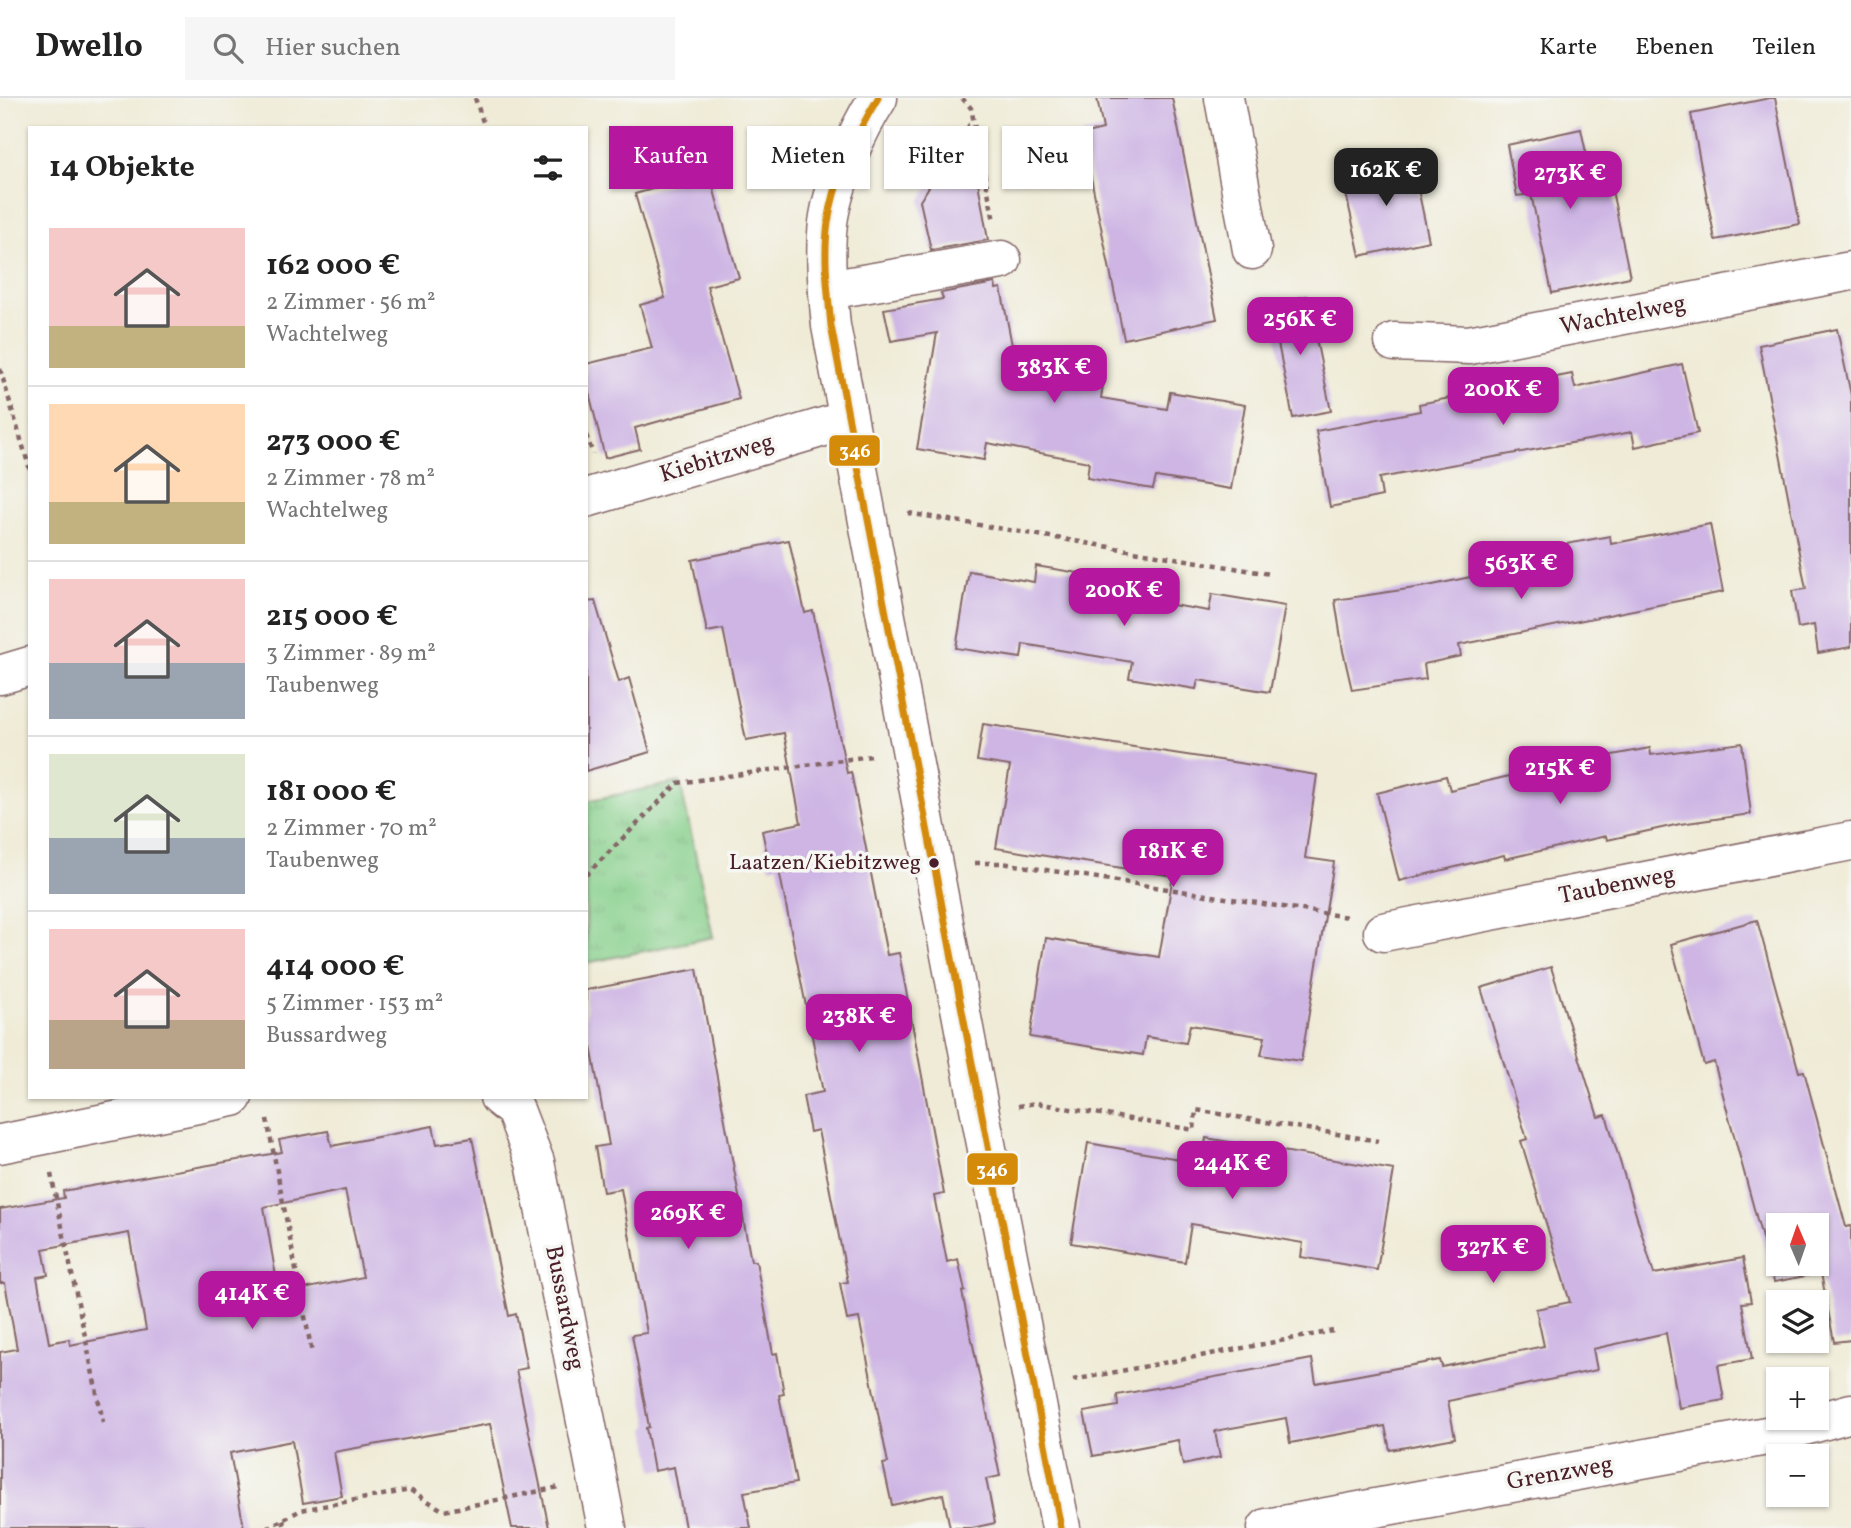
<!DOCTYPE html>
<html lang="de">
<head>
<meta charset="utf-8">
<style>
	body { margin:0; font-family:Vollkorn,serif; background:#f6f6f6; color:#222; height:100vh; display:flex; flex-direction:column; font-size:26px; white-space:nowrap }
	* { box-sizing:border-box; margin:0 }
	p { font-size:23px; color:#767676 }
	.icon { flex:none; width:38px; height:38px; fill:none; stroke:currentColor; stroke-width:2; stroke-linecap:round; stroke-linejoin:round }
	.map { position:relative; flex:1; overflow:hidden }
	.details { position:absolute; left:28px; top:28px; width:560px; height:973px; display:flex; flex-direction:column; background:#fff; border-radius:0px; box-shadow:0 2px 5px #0004 }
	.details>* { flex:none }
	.hud { position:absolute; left:609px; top:28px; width:665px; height:63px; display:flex; gap:14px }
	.needle { width:46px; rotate:358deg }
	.tools { position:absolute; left:1766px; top:1115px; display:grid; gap:14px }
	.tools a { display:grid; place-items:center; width:63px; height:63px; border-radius:0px; background:#fff; box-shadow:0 2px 5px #0004; font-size:35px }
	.price { position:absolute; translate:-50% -60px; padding:0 16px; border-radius:14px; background:#b5179e; color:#fff; font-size:23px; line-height:46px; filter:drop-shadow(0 2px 4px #0008) }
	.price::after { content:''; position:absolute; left:50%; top:42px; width:21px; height:16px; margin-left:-10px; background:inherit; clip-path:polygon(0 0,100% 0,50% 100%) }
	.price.active { background:#222; color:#fff }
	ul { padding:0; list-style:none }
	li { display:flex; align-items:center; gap:21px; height:175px; padding:0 21px }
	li+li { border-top:2px solid #e0e0e0 }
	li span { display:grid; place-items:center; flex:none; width:196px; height:140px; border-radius:0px; color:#555 }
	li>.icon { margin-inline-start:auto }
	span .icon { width:84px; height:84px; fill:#fffc; stroke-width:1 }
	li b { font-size:30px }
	h2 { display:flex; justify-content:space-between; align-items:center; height:84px; padding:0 21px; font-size:30px }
	.tag { padding:0 24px; border-radius:0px; background:#fff; box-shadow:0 2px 5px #0004; font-size:24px; line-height:63px }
	.tag.active { background:#b5179e; color:#fff }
	header { display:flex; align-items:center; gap:42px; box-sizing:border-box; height:98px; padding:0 35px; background:#fff; border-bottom:2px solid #e0e0e0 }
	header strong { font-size:33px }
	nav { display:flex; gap:38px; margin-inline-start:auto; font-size:24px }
	.search { width:490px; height:63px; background:#f6f6f6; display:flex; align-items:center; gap:18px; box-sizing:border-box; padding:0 24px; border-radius:0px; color:#767676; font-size:26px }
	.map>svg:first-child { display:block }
	.grass { fill:url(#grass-tufts); stroke:#68785c; stroke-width:2 }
	.building { fill:#ceb5e4; fill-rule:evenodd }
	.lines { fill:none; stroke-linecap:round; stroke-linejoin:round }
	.minor-casing { stroke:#846667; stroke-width:41 }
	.path { stroke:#846667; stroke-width:4.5; stroke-dasharray:5 5; stroke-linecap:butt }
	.minor { stroke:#fff; stroke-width:38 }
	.bus-1-casing { stroke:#f6f6f2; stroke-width:12 }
	.bus-1 { stroke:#d48b09; stroke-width:7 }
	.bus-dot { fill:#4a1f2b; stroke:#f6f6f2; stroke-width:2.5 }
	.labels { text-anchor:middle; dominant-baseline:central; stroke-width:7; stroke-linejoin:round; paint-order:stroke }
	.bus-label { font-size:22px; fill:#4a1f2b; stroke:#f6f6f2; text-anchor:end }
	.street-label { font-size:24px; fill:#4a1f2b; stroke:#f6f6f2 }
	.line-badge { stroke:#f6f6f2; stroke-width:2.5 }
	.badge-label { font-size:19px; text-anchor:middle; font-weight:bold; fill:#fff }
</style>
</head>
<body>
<header>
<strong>Dwello</strong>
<div class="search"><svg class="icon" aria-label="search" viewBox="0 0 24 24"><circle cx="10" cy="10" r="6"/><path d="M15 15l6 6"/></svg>Hier suchen</div>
<nav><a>Karte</a><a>Ebenen</a><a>Teilen</a></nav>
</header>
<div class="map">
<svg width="1851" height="1430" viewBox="0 0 1851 1430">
	<defs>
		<pattern id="grass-tufts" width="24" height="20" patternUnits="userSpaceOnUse" patternTransform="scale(1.75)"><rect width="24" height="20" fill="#87d08c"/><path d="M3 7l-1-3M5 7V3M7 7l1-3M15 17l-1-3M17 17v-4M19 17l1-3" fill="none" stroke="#76b279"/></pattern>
	</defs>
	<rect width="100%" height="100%" fill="#f6f6f2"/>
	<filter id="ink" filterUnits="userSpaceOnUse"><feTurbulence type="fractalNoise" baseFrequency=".0143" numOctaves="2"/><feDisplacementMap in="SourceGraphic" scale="14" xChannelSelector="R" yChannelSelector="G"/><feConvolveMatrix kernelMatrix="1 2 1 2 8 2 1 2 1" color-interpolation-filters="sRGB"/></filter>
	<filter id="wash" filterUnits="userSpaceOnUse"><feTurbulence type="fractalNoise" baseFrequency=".00686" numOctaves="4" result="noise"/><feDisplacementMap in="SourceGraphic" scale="28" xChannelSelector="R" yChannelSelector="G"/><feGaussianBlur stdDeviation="1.57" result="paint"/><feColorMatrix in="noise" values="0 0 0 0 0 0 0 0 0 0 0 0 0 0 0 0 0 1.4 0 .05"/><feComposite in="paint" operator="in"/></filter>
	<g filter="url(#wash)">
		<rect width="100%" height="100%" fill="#efebd6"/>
		<polygon class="grass" points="680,684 713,839 586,865 586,703"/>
		<g id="blocks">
			<g class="building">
				<polygon points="1097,0 1172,0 1217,221 1124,241 1082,36 1103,31"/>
				<polygon points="1770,0 1775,0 1800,126 1715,142 1691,16"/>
				<polygon points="968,27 988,142 931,152 920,103"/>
				<polygon points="1581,31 1592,83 1609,78 1630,179 1552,195 1531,96 1517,98 1507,47"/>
				<polygon points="1412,62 1429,143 1360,158 1342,78"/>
				<polygon points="709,75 739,180 707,188 739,301 635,330 640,351 605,360 586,282 586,266 652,250 640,207 665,200 635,96"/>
				<polygon points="995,185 996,191 1001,190 1015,263 1002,266 1103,287 1101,300 1167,311 1170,294 1245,307 1231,391 1156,379 1153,391 1087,380 1089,364 987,345 984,362 917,351 937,235 891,243 884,211 943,201 941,195"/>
				<polygon points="1307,198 1331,313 1293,320 1270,206"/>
				<polygon points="1837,231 1851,297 1851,549 1818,555 1814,527 1798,530 1792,493 1806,491 1759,247"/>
				<polygon points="1682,266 1698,335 1635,349 1632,334 1379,380 1382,398 1330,409 1316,333 1420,313 1419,306 1572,276 1575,290"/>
				<polygon points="1710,426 1723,494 1459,547 1461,558 1424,566 1426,581 1352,592 1343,553 1335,502 1428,488 1541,464 1539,451 1610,438 1611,446"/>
				<polygon points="789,442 805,515 813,513 847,675 851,674 887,857 899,855 944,1096 934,1098 947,1164 958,1161 965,1193 962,1194 1000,1378 986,1381 995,1425 972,1430 950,1430 943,1396 892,1407 883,1366 888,1365 859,1220 847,1222 840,1185 848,1184 818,1032 810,1034 803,998 823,994 778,767 770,769 762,733 801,725 784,635 746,642 723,531 707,534 692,462"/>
				<polygon points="1036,468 1145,486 1142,502 1209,513 1212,496 1285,508 1270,594 1198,582 1196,591 1129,580 1132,564 1023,546 1021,560 956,550 969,473 1034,484"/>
				<polygon points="595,503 619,584 629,580 650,654 586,673 586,504"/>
				<polygon points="983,626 1317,677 1305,760 1334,764 1301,963 1261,957 1265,939 1190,927 1186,945 1146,939 1143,957 1030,939 1046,840 1159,859 1173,778 996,750 1010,668 977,663"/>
				<polygon points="1742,645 1751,716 1680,726 1607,742 1606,738 1505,761 1504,757 1399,783 1377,695 1446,678 1450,692 1543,670 1650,650 1651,657"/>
				<path d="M1757,822L1799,974L1804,973L1846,1129L1851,1128V1242L1834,1244L1821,1175L1774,1184L1714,964L1704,967L1671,846ZM1778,1127H1816V1166H1778Z"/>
				<polygon points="1551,869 1598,1019 1606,1017 1654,1176 1743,1160 1751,1204 1742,1205 1752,1261 1718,1267 1724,1302 1679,1310 1666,1235 1593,1251 1597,1272 1448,1303 1455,1340 1390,1352 1385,1328 1290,1345 1286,1320 1215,1333 1220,1359 1183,1367 1178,1342 1093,1358 1084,1314 1118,1308 1117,1297 1312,1261 1316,1285 1440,1262 1442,1269 1544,1248 1536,1211 1570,1204 1521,1043 1527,1041 1481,890"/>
				<polygon points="697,871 751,1163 756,1163 773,1256 777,1255 784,1296 779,1297 796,1385 744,1394 751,1430 685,1430 674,1369 654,1373 646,1330 649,1329 632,1237 647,1235 621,1091 603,1094 595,1049 609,1047 586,921 586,892"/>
				<path d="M433,1028L437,1046L472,1040L509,1218L516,1216L527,1270L516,1272L549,1430H512L490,1326L334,1354L342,1398L303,1405L292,1343L230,1355L244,1430H0V1254L17,1251L5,1185H0V1111L64,1100L63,1093L282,1054L279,1042L328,1033L332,1048ZM345,1092L363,1179L279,1196L264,1109ZM129,1135L146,1232L70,1247L69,1241L49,1245L37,1179L48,1177L43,1151Z"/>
				<polygon points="1206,1040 1394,1072 1377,1172 1301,1159 1303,1145 1191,1126 1185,1164 1071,1145 1088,1045 1202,1065"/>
			</g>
		</g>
	</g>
	<g filter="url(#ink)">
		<use href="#blocks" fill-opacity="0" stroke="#846667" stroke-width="2"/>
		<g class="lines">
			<defs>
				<g id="minor">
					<path d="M878,0C857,33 833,86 828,125C824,158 828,195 831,228L980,1015L1061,1430"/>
					<polyline points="1224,0 1252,152"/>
					<polyline points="828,192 1002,162"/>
					<polyline points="1394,244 1469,247 1851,173"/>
					<polyline points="586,400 847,322"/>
					<polyline points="0,577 30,568"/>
					<polyline points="1383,834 1851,743"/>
					<polyline points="499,999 515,1012 535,1064 607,1430"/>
					<polyline points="0,1046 233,999"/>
					<polyline points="1267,1430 1772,1337 1851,1315"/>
				</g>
			</defs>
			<use href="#minor" class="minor-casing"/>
			<g class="path">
				<polyline points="475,0 485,30"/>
				<polyline points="962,0 971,10 994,123"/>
				<polyline points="0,271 30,372"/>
				<polyline points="586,337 593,356"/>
				<polyline points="908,415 1270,476"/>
				<polyline points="975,765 1002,765 1347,819"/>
				<polyline points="586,777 678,685 871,658"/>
				<polyline points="1018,1008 1036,1005 1194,1032 1196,1012 1378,1043"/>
				<polyline points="267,1021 312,1255"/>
				<polyline points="51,1076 103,1324"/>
				<polyline points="1073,1282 1333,1233"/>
				<polyline points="283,1422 285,1430"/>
				<polyline points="267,1430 301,1412 410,1392 444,1413 559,1389"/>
			</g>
			<use href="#minor" class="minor"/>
			<defs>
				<path id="bus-1" d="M878,0C855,38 834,81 828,125C823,159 828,194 831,228L1061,1430"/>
			</defs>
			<use href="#bus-1" class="bus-1-casing"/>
			<use href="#bus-1" class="bus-1"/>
		</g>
	</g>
	<circle class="bus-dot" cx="934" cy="765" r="6"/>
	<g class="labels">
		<g class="bus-label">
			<text x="921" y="765">Laatzen/Kiebitzweg</text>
		</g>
		<g class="street-label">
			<text transform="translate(1623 218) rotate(-11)">Wachtelweg</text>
			<text transform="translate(717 361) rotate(-17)">Kiebitzweg</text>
			<text transform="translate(1617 788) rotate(-11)">Taubenweg</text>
			<text transform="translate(564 1210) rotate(79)">Bussardweg</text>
			<text transform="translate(1560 1376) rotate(-10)">Grenzweg</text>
		</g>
	</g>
	<g class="line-badge">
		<rect x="828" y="336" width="53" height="33" rx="7" fill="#d48b09"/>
		<rect x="966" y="1054" width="53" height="34" rx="7" fill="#d48b09"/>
	</g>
	<g class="badge-label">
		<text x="855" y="359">346</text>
		<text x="992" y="1078">346</text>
	</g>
</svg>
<div class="tools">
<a><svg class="needle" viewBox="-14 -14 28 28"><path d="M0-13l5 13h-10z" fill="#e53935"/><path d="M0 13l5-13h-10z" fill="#767676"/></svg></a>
<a><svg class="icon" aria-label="layers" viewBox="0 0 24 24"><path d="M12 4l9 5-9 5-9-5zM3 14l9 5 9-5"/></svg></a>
<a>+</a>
<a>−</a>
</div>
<b class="price active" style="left:1386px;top:110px">162K €</b>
<b class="price" style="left:1570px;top:113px">273K €</b>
<b class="price" style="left:1300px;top:259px">256K €</b>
<b class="price" style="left:1054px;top:307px">383K €</b>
<b class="price" style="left:1503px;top:329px">200K €</b>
<b class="price" style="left:1521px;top:503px">563K €</b>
<b class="price" style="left:1124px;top:530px">200K €</b>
<b class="price" style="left:1560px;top:708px">215K €</b>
<b class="price" style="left:1173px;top:791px">181K €</b>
<b class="price" style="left:859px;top:956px">238K €</b>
<b class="price" style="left:1232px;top:1103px">244K €</b>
<b class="price" style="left:688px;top:1153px">269K €</b>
<b class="price" style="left:1493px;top:1187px">327K €</b>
<b class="price" style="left:252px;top:1233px">414K €</b>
<div class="hud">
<a class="tag active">Kaufen</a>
<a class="tag">Mieten</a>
<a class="tag">Filter</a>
<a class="tag">Neu</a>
</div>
<section class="details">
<h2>14 Objekte<svg class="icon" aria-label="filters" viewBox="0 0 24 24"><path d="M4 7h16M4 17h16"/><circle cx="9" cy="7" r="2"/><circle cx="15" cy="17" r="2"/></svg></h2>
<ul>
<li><span style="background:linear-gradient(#f6c9c9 70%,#c2b280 0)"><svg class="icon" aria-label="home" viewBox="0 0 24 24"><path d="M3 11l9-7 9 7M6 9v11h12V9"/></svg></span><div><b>162 000 €</b><p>2 Zimmer · 56 m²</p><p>Wachtelweg</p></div></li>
<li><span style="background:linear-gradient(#ffd9b3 70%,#c2b280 0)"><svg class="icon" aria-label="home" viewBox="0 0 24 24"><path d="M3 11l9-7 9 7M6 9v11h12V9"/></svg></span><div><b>273 000 €</b><p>2 Zimmer · 78 m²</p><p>Wachtelweg</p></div></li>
<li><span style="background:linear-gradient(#f6c9c9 60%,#9aa5b1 0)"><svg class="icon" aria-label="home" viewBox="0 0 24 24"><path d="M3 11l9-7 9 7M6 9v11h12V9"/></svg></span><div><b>215 000 €</b><p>3 Zimmer · 89 m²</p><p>Taubenweg</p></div></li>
<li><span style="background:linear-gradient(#dfe7d0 60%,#9aa5b1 0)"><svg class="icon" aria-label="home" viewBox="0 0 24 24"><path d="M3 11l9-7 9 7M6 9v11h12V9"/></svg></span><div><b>181 000 €</b><p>2 Zimmer · 70 m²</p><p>Taubenweg</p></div></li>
<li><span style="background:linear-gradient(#f6c9c9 65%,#b9a48a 0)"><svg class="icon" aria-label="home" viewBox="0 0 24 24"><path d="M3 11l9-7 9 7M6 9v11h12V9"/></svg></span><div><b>414 000 €</b><p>5 Zimmer · 153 m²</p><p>Bussardweg</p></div></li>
</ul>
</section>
</div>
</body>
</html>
